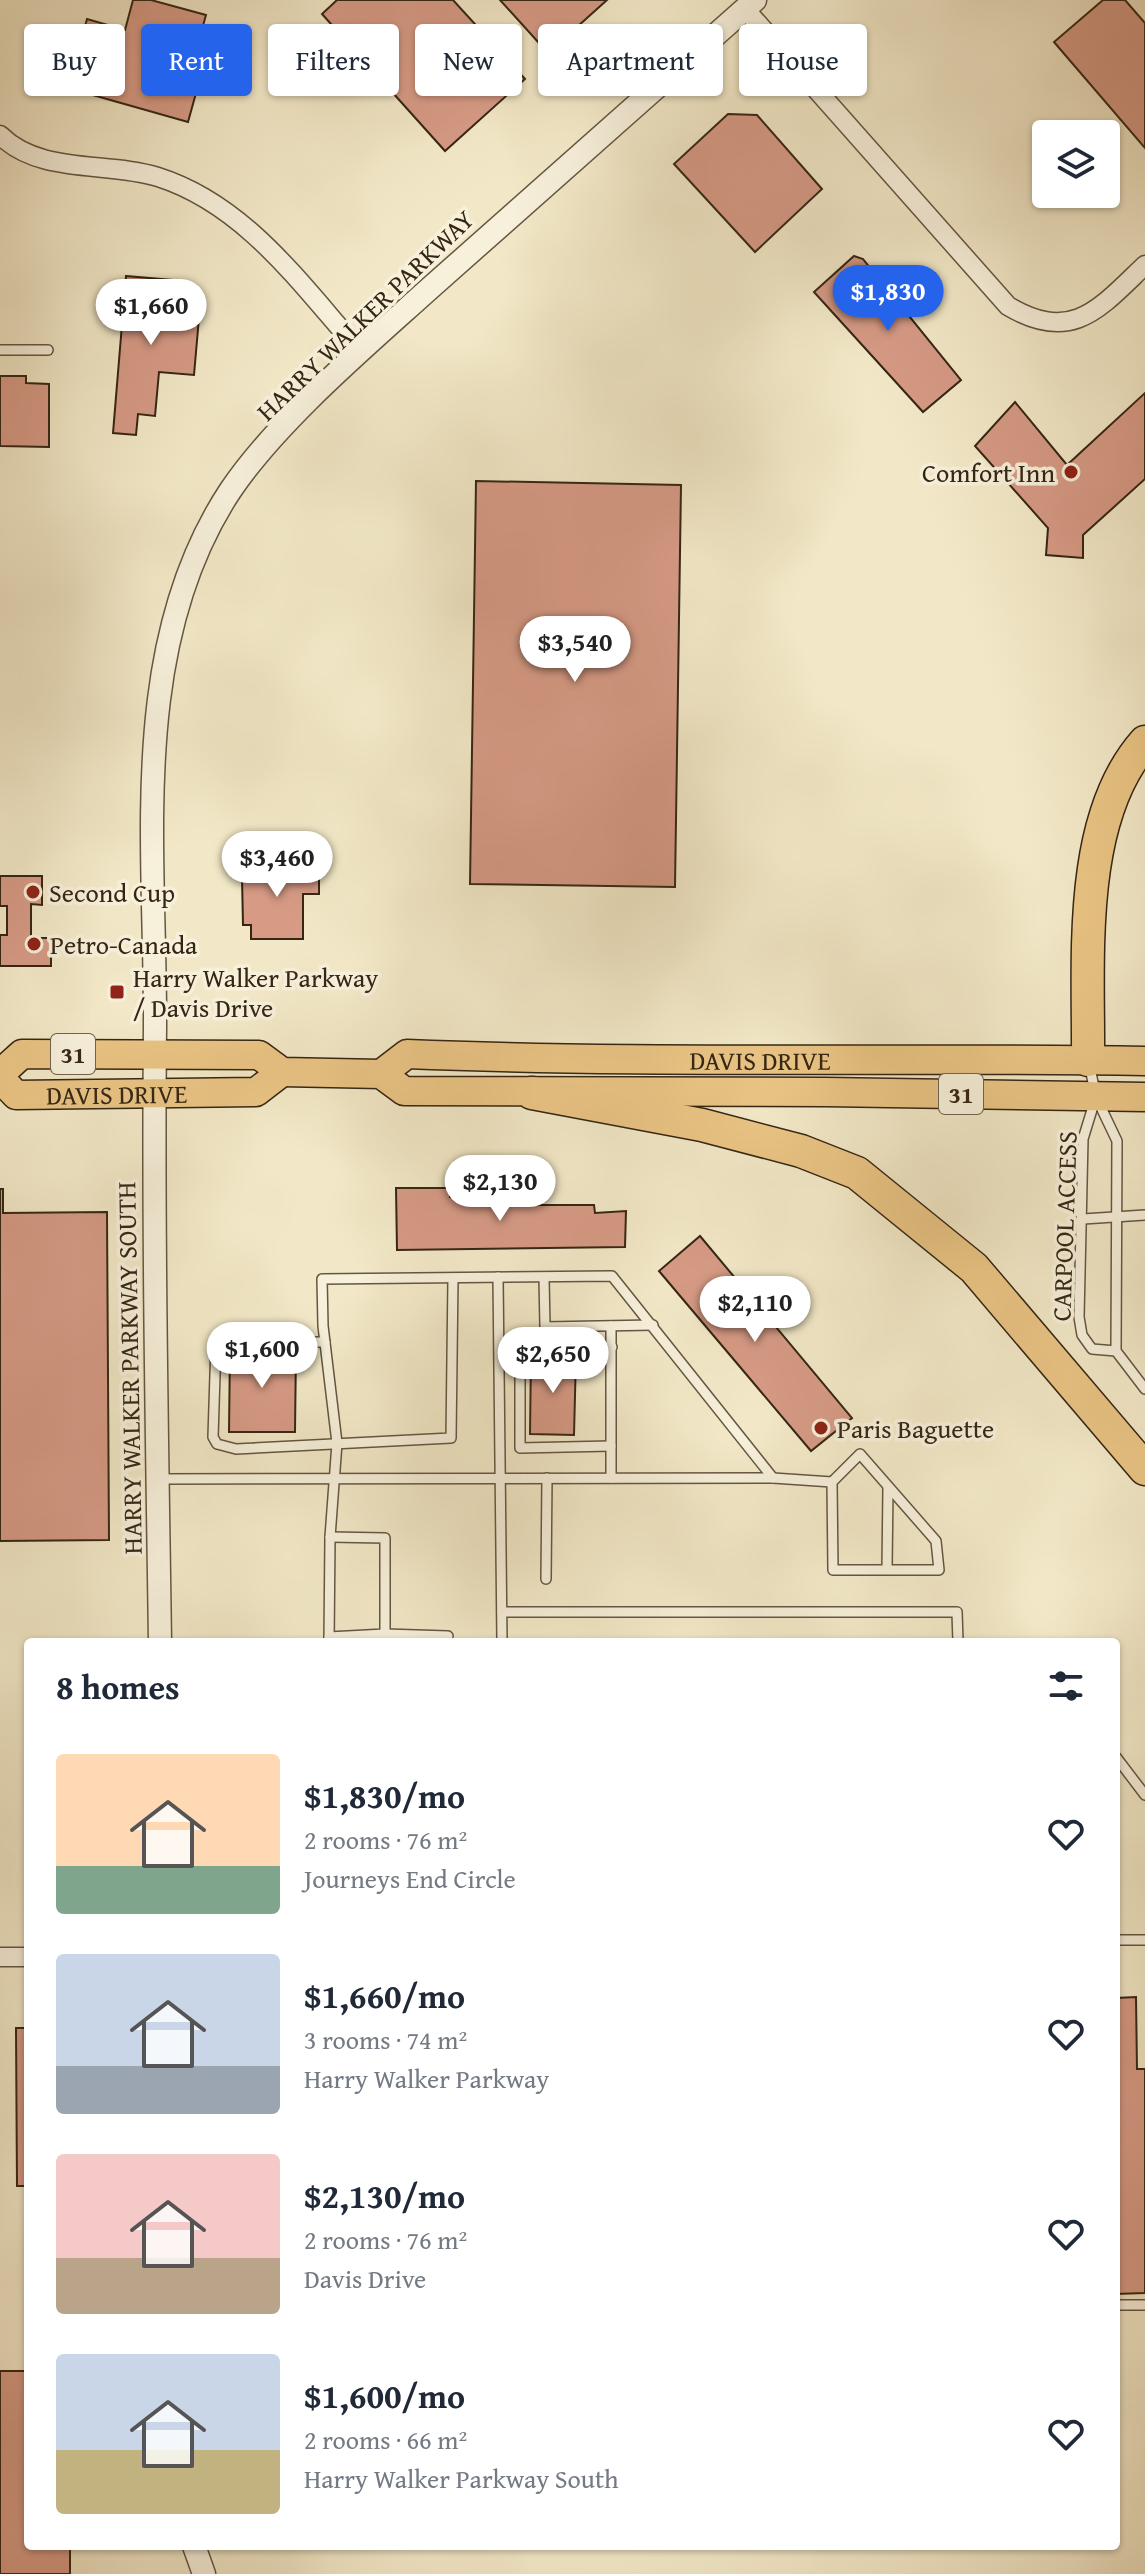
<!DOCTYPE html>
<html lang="en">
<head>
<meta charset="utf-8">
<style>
	body { margin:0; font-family:"Gentium Book Plus",serif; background:#f6f6f7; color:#1f2937; height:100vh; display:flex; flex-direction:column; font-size:30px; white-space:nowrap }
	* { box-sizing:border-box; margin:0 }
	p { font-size:26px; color:#747a83 }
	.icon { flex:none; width:44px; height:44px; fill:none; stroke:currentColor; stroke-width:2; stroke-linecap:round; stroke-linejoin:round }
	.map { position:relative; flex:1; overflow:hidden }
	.side { position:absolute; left:24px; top:1638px; width:1096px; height:912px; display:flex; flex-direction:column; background:#fff; border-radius:8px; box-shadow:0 2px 6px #0004 }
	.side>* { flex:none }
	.hud { position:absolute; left:24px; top:24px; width:1098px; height:72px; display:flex; gap:16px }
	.buttons { position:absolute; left:1032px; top:120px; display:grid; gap:16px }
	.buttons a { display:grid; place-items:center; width:88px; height:88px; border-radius:8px; background:#fff; box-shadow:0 2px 6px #0004; font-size:40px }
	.price { position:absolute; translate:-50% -68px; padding:0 18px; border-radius:28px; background:#fff; color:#222; font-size:26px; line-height:52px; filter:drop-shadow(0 2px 4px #0008) }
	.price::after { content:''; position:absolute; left:50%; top:48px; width:24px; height:18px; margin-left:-12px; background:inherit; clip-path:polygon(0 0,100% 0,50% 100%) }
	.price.active { background:#2563eb; color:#fff }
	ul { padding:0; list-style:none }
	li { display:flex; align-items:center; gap:24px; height:200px; padding:0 32px }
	li span { display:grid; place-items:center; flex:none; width:224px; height:160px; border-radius:8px; color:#555 }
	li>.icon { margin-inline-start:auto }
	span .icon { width:96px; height:96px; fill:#fffc; stroke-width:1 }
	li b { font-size:34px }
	h2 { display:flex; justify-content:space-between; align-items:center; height:96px; padding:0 32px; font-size:34px }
	.pill { padding:0 28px; border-radius:8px; background:#fff; box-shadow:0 2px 6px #0004; font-size:28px; line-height:72px }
	.pill.active { background:#2563eb; color:#fff }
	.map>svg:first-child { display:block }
	.building { fill:#d69a85; stroke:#352614; stroke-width:2 }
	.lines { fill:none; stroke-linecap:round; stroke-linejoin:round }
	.service-casing { stroke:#645641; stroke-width:12 }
	.minor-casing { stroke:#645641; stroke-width:21 }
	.tertiary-casing { stroke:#645641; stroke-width:25 }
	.primary-casing { stroke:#352614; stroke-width:31 }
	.motorway-casing { stroke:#352614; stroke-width:35 }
	.service { stroke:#f7f0db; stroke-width:9 }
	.minor { stroke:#f7f0db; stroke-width:18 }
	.tertiary { stroke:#f7f0db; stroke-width:22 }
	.primary { stroke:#e9c484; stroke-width:28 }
	.motorway { stroke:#e9c484; stroke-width:32 }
	.poi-dot { fill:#8f2418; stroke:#f7f0db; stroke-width:3 }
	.labels { text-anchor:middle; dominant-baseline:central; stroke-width:7; stroke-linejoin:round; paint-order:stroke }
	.shield { fill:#f7f0db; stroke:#6f6350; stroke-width:2 }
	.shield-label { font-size:24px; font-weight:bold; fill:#352614 }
	.street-label { font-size:26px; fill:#352614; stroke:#f7f0db }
	.poi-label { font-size:26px; fill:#352614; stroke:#f7f0db; text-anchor:start }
</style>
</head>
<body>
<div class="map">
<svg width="1145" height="2574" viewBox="0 0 1145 2574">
	<rect width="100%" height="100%" fill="#f2e8c7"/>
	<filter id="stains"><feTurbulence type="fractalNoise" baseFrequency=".0025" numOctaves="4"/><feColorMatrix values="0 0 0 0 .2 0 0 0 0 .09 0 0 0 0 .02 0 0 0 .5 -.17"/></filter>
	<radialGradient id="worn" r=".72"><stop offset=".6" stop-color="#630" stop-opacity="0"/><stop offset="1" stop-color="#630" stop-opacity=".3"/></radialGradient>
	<g class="building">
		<polygon points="133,0 151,0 206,15 190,72 201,75 188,122 68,88 87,19 125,30"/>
		<polygon points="337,0 453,0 525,79 445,151 322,14"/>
		<polygon points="500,0 607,0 548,53"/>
		<polygon points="1103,0 1125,0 1145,23 1145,148 1054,42"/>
		<polygon points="728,114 757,115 822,189 755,252 674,164"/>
		<polygon points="854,256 863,259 961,380 923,412 814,292"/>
		<polygon points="126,276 172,280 170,304 200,306 194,375 159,372 155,416 138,414 136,435 113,433"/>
		<polygon points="0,376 26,376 26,383 49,384 49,447 0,446"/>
		<polygon points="1145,393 1145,479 1083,535 1083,558 1046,555 1048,528 975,446 1015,402 1067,465"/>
		<polygon points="476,481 681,485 675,887 470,884"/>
		<polygon points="303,861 303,868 319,868 319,894 303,894 303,939 251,939 251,925 243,925 242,877 250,877 251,862"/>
		<polygon points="0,876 42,876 42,905 31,904 31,938 51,938 51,966 0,966 0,935 7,935 7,906 0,906"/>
		<polygon points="396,1188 450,1188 450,1197 522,1196 524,1205 594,1205 595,1213 626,1211 625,1247 397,1250"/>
		<polygon points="0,1189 3,1189 3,1213 107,1212 109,1540 0,1541"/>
		<polygon points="700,1236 852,1418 811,1451 659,1271"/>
		<polygon points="230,1349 296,1349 295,1432 229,1432"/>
		<polygon points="531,1356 576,1356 574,1435 530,1434"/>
		<polygon points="1136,1997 1137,2069 1145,2069 1145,2293 1116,2294 1116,1998"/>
		<polygon points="16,2028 28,2028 28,2186 17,2186"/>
		<polygon points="0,2371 28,2371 28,2546 70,2546 70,2574 0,2574"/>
	</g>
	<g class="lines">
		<defs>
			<g id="service">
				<polyline points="0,350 48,350"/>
				<polyline points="1089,1063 1096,1097 1117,1141 1116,1351 1145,1389"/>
				<polyline points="1095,1100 1083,1139 1079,1317 1082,1335 1092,1349 1116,1351"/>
				<polyline points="1083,1219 1145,1215"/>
				<polyline points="498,1277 502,1642"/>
				<polyline points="544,1278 545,1327 653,1325"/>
				<polyline points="325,1342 216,1343 213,1437 217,1444 236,1449 451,1438 453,1278"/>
				<polyline points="611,1446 520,1448 520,1349 612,1347"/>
				<polyline points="611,1478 611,1326"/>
				<polyline points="158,1479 773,1478 832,1482 860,1454 936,1541 939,1570 833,1570 832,1482"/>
				<polyline points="887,1569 888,1487"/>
				<polyline points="546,1579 547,1478"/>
				<polyline points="502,1612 957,1612 958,1642"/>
				<polyline points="385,1634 448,1636"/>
				<polyline points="329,1637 385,1634 385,1538 330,1537"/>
				<polyline points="329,1642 330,1537 337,1443 323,1326 322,1279 612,1276 773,1478"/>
				<polyline points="1116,1757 1145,1795"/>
				<polyline points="1116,1940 1145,1940"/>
				<polyline points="1116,2305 1145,2305"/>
			</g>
			<g id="minor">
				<path d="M745,9L1008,306C1072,344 1099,309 1145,265"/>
				<path d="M0,135C40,175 107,161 158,177C246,205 301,285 360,351"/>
				<polyline points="0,1957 28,1957"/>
			</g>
			<g id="tertiary">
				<path d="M160,1642C157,1437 153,1232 155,1027C156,850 127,647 230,491C277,421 366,346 429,289C537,192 646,96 755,0"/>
				<polyline points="194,2546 204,2574"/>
			</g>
			<g id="primary">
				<polyline points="0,1074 22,1054 259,1055 282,1072 381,1074 404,1091 826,1092 1145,1097"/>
				<path id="s1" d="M381,1074L407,1054C653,1064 899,1057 1145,1061"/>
				<path id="s2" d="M0,1078L16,1095L256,1092L282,1072"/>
			</g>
			<g id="motorway">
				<path d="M1088,1060C1089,962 1076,820 1145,742"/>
				<polyline points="532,1093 702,1125 801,1151 857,1173 974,1268 1145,1469"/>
			</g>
		</defs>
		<use href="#service" class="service-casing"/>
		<use href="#minor" class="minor-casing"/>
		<use href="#tertiary" class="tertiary-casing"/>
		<use href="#primary" class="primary-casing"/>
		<use href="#motorway" class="motorway-casing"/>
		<use href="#service" class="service"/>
		<use href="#minor" class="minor"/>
		<use href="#tertiary" class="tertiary"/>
		<use href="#primary" class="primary"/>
		<use href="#motorway" class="motorway"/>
	</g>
	<g class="poi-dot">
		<circle cx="1071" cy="472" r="8"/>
		<circle cx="33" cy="892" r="8"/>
		<circle cx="34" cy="944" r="8"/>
		<rect x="109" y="984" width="16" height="16" rx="4"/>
		<circle cx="821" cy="1428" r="8"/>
	</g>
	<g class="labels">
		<g class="shield">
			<rect x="51" y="1034" width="44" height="40" rx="6"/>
			<rect x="939" y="1074" width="44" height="40" rx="6"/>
		</g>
		<g class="shield-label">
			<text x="73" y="1054">31</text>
			<text x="961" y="1094">31</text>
		</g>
		<g class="street-label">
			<text transform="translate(365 315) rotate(-44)">HARRY WALKER PARKWAY</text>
			<text stroke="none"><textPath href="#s1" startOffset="386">DAVIS DRIVE</textPath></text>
			<text stroke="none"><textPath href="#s2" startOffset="124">DAVIS DRIVE</textPath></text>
			<text transform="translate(1064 1226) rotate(-88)">CARPOOL ACCESS</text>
			<text transform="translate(129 1368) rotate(-91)">HARRY WALKER PARKWAY SOUTH</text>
		</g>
		<g class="poi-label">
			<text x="1055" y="472" text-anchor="end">Comfort Inn</text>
			<text x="49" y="892">Second Cup</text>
			<text x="50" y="944">Petro-Canada</text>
			<text x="133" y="977">Harry Walker Parkway<tspan x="133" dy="30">/ Davis Drive</tspan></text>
			<text x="837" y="1428">Paris Baguette</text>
		</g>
	</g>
	<rect width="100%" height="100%" filter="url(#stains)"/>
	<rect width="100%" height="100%" fill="url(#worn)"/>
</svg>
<div class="buttons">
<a><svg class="icon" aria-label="layers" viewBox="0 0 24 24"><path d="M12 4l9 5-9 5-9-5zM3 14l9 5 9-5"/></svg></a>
</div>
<b class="price active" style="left:888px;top:333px">$1,830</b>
<b class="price" style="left:151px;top:347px">$1,660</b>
<b class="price" style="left:575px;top:684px">$3,540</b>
<b class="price" style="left:277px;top:899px">$3,460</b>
<b class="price" style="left:500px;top:1223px">$2,130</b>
<b class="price" style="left:755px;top:1344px">$2,110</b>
<b class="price" style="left:262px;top:1390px">$1,600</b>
<b class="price" style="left:553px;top:1395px">$2,650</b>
<div class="hud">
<a class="pill">Buy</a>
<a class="pill active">Rent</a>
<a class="pill">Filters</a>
<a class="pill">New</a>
<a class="pill">Apartment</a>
<a class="pill">House</a>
</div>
<section class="side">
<h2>8 homes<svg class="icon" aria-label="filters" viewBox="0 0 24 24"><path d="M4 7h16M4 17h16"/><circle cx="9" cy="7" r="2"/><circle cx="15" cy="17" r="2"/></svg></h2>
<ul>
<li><span style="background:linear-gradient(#ffd9b3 70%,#7fa58c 0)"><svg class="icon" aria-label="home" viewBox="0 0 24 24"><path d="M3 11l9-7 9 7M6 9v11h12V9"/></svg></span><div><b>$1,830/mo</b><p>2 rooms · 76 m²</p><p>Journeys End Circle</p></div><svg class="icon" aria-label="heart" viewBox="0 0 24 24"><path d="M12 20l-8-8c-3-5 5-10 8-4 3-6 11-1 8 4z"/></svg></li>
<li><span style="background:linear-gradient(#c9d6e8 70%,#9aa5b1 0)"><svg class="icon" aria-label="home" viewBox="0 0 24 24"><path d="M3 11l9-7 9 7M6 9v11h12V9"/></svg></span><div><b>$1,660/mo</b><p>3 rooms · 74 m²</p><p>Harry Walker Parkway</p></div><svg class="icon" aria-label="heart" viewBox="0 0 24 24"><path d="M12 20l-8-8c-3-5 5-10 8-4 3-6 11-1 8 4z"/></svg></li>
<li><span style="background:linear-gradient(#f6c9c9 65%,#b9a48a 0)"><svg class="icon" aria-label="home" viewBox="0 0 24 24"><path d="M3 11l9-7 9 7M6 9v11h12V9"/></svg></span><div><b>$2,130/mo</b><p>2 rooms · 76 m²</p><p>Davis Drive</p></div><svg class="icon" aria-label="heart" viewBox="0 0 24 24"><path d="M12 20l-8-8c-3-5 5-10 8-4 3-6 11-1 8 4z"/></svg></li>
<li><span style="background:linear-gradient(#c9d6e8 60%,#c2b280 0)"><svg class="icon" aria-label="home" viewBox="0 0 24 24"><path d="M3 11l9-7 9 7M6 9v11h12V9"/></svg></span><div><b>$1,600/mo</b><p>2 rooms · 66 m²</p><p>Harry Walker Parkway South</p></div><svg class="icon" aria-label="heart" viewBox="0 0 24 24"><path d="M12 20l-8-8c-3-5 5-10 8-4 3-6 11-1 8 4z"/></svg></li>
</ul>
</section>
</div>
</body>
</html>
